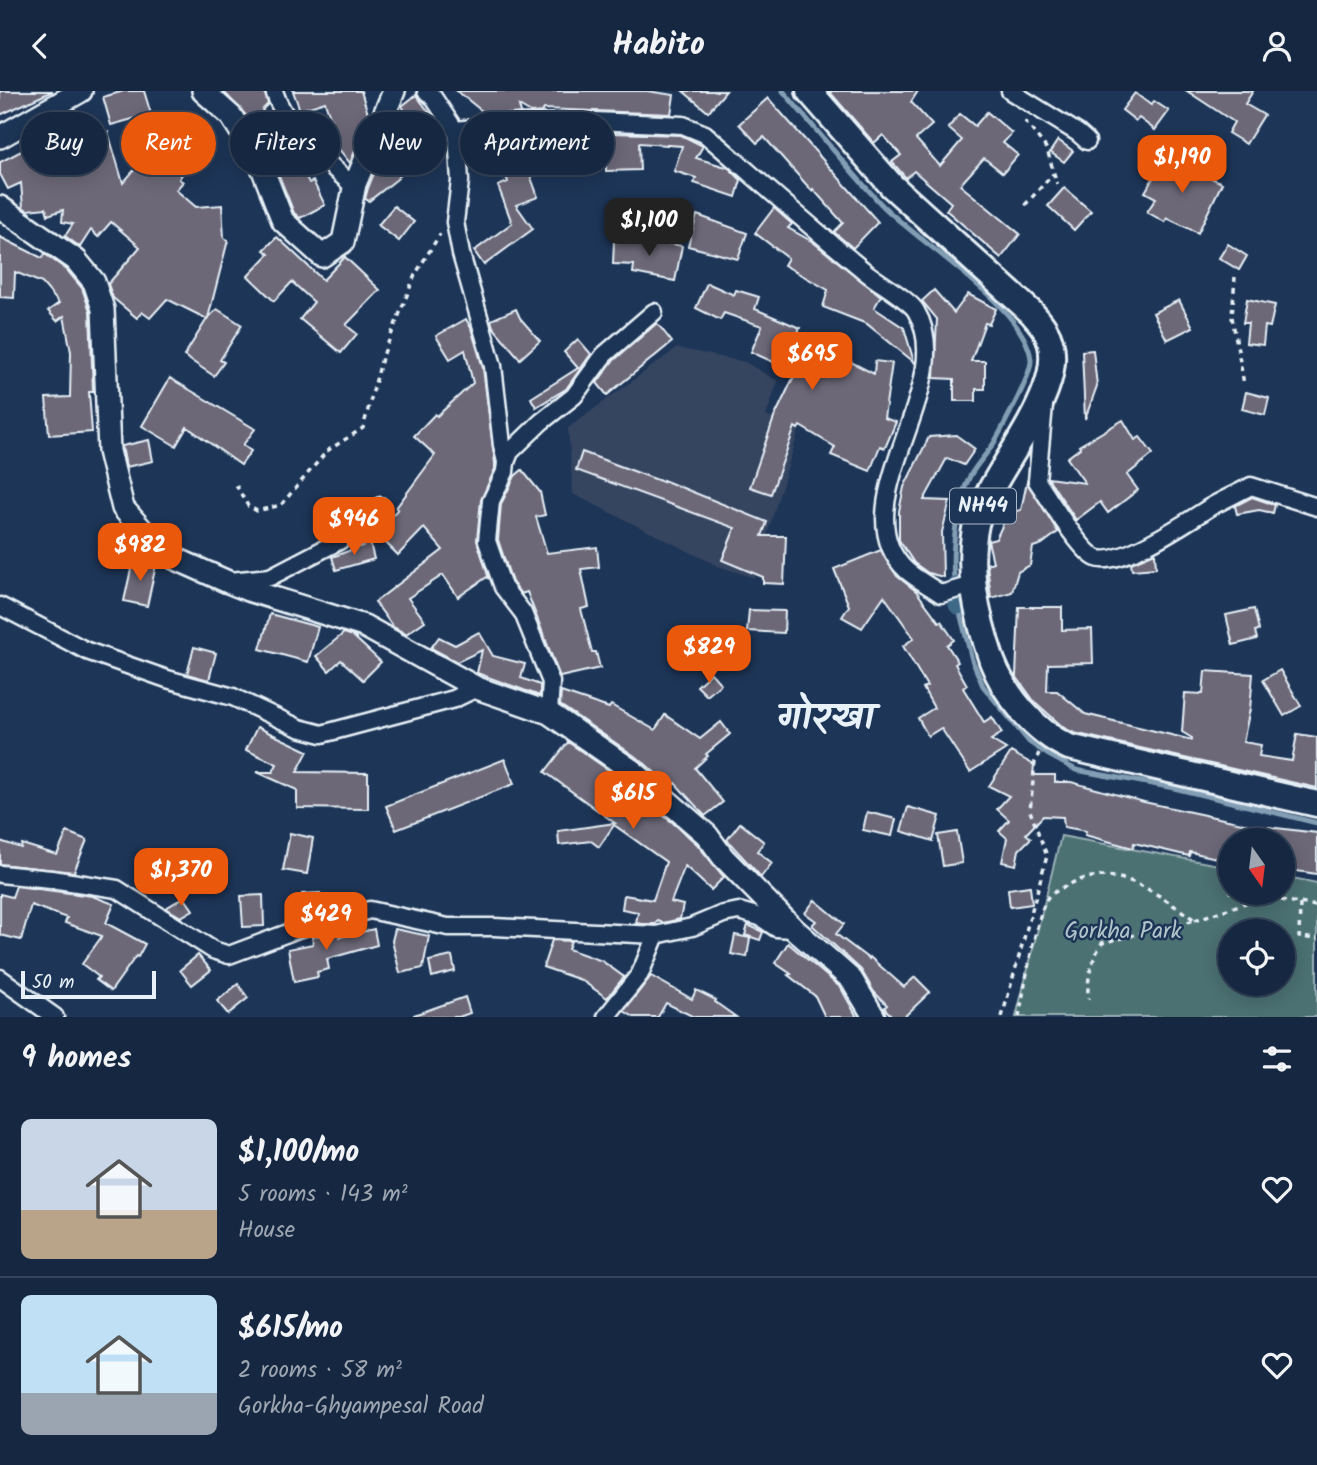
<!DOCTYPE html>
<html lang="en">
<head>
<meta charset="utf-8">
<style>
	body { margin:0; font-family:Kalam,"Playpen Sans Deva",sans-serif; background:#23344c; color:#f1f3f6; height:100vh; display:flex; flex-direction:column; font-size:26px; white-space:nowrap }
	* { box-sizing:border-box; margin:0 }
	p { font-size:23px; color:#9ea6b1 }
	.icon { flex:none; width:38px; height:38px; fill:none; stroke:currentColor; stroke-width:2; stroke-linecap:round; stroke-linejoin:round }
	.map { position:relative; height:926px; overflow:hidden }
	.sheet { display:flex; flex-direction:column; background:#162841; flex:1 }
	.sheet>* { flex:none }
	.hud { position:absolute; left:21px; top:21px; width:700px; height:63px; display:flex; gap:14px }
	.needle { width:46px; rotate:166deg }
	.tools { position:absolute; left:1218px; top:737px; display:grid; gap:14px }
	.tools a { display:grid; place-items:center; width:77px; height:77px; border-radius:50%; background:#162841; box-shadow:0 4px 18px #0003,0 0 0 2px #35445a; font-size:35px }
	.scale { position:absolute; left:21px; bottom:18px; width:135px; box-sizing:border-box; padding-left:7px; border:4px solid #e8f1f8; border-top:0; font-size:19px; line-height:24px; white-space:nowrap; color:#e8f1f8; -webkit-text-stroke:5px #1d3557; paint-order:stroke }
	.price { position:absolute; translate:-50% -60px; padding:0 16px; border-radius:14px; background:#ea580c; color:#fff; font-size:23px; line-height:46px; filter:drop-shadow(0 2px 4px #0008) }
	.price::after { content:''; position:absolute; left:50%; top:42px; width:21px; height:16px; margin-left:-10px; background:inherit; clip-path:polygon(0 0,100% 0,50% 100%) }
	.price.current { background:#222; color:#fff }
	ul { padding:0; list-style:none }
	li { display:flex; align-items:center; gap:21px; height:175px; padding:0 21px }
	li+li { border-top:2px solid #35445a }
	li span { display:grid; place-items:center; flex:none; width:196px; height:140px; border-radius:10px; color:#555 }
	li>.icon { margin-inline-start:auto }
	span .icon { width:84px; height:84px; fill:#fffc; stroke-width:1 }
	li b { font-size:30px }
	h2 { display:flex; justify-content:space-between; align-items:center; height:84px; padding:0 21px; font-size:30px }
	.tag { padding:0 24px; border-radius:32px; background:#162841; box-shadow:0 4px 18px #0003,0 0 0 2px #35445a; font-size:24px; line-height:63px }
	.tag.current { background:#ea580c; color:#fff }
	header { display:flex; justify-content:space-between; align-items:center; height:91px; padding:0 21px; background:#162841; font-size:32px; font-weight:700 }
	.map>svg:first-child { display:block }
	.built { fill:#354461 }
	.green { fill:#4c7173; stroke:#9ab1b6; stroke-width:2; fill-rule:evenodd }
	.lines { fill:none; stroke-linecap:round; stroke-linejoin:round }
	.stream { stroke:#829eb4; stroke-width:5 }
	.canal { stroke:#3e6786; stroke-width:19 }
	.building { fill:#6c6778; stroke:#e8f1f8; stroke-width:2 }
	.street-casing { stroke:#e8f1f8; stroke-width:21 }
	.secondary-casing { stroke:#e8f1f8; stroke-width:26 }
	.primary-casing { stroke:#e8f1f8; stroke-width:30 }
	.path { stroke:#e8f1f8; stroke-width:3.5; stroke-dasharray:5 5; stroke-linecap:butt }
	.street { stroke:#1d3557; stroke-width:16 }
	.secondary { stroke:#1d3557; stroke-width:21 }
	.primary { stroke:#1d3557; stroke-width:24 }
	.labels { text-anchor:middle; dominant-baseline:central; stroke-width:5; stroke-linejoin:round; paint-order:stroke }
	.shield { fill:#1d3557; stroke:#abb9c8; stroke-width:2 }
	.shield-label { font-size:21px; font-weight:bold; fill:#e8f1f8 }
	.park-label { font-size:23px; fill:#b1c4c9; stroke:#1d3557 }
	.town-label { font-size:37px; font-weight:bold; fill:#e8f1f8; stroke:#1d3557 }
</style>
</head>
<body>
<header><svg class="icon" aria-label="back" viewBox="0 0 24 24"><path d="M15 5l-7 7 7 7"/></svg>Habito<svg class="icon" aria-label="person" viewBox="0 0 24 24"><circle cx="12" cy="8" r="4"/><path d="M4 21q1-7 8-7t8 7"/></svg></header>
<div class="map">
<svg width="1317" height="926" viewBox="0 0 1317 926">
	<rect width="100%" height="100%" fill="#1d3557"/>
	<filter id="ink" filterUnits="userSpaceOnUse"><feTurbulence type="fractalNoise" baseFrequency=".0143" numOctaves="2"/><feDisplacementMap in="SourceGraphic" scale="14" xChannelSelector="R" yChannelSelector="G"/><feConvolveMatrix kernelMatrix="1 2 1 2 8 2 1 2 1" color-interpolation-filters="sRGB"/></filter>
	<g filter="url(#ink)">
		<g class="built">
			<polygon points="537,39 548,77 503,90 490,46"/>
			<polygon points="677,257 745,271 778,290 766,325 799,339 754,487 718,475 573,403 568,337"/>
		</g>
		<path class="green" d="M1061,745L1230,776V802H1283V785L1317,792V926H1016ZM1230,840H1283V892H1230Z"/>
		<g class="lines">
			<g class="stream">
				<path d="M783,0C815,37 847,77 881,113C917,151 1025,215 1031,268C1032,281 1016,310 1010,322C1004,333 999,345 992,355C985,365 976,374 970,385C956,412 950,465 955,495"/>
				<polyline points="958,514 972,569 983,595 1029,651 1047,663 1076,679 1174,697 1317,732"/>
			</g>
			<polyline class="canal" points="955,495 958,514"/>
		</g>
		<g class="building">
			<polygon points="0,0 53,0 0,24"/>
			<polygon points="124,0 144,0 151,23 111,34 103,6"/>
			<polygon points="223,0 264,0 268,13 262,19 284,42 309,92 313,90 325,114 300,127 294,122 272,67 276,65 263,51 254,37 256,35"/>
			<polygon points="293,0 361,0 369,26 350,72 335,53 339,52 325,11 300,19"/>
			<polygon points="457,0 647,0 674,4 671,23 544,18 542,21 531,22 519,15 521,22 488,25"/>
			<polygon points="683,0 726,0 708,21"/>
			<polygon points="829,0 918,0 911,11 932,34 916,48 940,75 962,49 948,37 960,23 975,35 987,21 1012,42 1003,52 1018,64 1003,82 984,67 960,94 1020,143 1001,167 946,119 951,112 914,80 906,87 892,71 901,64 883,44 874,52"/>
			<polygon points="1187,0 1253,0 1245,13 1264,24 1246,53 1228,42 1234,31"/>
			<polygon points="1135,2 1151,14 1154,10 1169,20 1155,39 1139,27 1136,30 1122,19"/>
			<polygon points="416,4 438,33 419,51 397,88 369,110 365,108 368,97 391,41 404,18 402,15"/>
			<polygon points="768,7 878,131 853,157 834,141 843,132 813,98 812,100 764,46 757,52 739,33"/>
			<polygon points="108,41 123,92 149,62 152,64 166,41 197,59 179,88 183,91 176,99 196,116 222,114 224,147 228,149 208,227 217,218 242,234 220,269 224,271 214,285 184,265 207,228 167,208 150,227 142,221 137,227 113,207 108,193 140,156 111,131 98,146 91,139 80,156 65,145 73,133 62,131 63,119 48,124 46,117 27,119 23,116 21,92 8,98 0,83 0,71 31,55 34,62"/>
			<polygon points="577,41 681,44 703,55 696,67 729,77 741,89 736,106 694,92 696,87 674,80 682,55 639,52 640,79 606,80 606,70 580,72"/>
			<polygon points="528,43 538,75 528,78 538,106 516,114 533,138 484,174 474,160 512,132 498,95 508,91 496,53 515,47 511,44"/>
			<polygon points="1058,49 1073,60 1064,71 1050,61"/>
			<polygon points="1175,65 1196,77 1194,79 1222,92 1198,142 1167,127 1165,131 1147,121 1156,107 1145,101 1161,73 1168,77"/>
			<polygon points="1064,97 1091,120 1074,139 1048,115"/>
			<polygon points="394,115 414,131 399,150 378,134"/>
			<polygon points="774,117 792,133 788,137 813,151 881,205 874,217 904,237 914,271 867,233 823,216 828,199 784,174 788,167 755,142"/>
			<polygon points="697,124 747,142 738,168 688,155"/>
			<polygon points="0,146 42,167 45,163 67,179 82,197 90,220 93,301 89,301 92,341 49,344 46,307 70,306 71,261 64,225 57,230 48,220 59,212 42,192 15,181 14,207 0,206"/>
			<polygon points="277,146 323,189 345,166 380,199 346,234 357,243 341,262 300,228 314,211 292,191 274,210 248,185 269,163 264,159"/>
			<polygon points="639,147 682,155 675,190 633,182 634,174 613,173 614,150 639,151"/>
			<polygon points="1228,153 1247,165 1239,179 1219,167"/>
			<polygon points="707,192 734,204 736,199 759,206 755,218 800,237 794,250 825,270 830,260 874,283 875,270 892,272 884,327 896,331 885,357 880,355 870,380 831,364 835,356 800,335 798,338 795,336 771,403 750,396 774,327 796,281 751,261 762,235 724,222 720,229 696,217"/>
			<polygon points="934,199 954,222 968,203 996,218 989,233 985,232 971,270 985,270 985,298 976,298 976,310 954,310 954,288 934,287 937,228 922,210"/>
			<polygon points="1247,208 1275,214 1270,236 1265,235 1263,254 1246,252 1248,232 1243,232"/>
			<polygon points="1179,209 1193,236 1167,249 1153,222"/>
			<polygon points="516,218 520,227 540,250 520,268 493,236 491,229"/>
			<polygon points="466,228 471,237 483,277 495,372 495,378 481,409 477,449 489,488 487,486 458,506 443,484 408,507 425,530 406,543 393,536 375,511 443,459 424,437 398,464 378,444 378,438 398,418 396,417 435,364 414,345 435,323 437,325 473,292 465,259 450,268 436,245"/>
			<polygon points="657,232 672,251 607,304 597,292 612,271"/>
			<polygon points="578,248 591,263 566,298 536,316 531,307 578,277 564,261"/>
			<polygon points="1093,259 1097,295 1085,328 1082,260"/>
			<polygon points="170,287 255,338 243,354 251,360 241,374 187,336 176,355 142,335"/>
			<polygon points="1246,301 1269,307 1265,324 1242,318"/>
			<polygon points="1123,329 1135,349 1140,346 1153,363 1127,384 1138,399 1108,422 1100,411 1076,429 1048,387 1085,392 1067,367 1080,357 1079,355"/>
			<polygon points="956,344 975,358 964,374 947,367 924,409 950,410 942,441 943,486 928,482 914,472 899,449 899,420 904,396 929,346"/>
			<polygon points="149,349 153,370 126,376 122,355"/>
			<polygon points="582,361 663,391 663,389 767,431 762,445 786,445 784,493 763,492 763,486 722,469 735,437 576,379"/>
			<polygon points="522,379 540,401 545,424 536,426 547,462 597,456 599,476 581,478 589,516 581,518 592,561 596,561 600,577 560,586 527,501 521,503 512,491 498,449 501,413 515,385"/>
			<polygon points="1027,391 1058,441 1042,453 1033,456 1030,474 1018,481 1012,501 991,507 987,473 993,471 988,450 996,448 1008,422 1021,419"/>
			<polygon points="1252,406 1275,414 1273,422 1259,419 1237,423 1235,415"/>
			<polygon points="370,452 374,468 336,479 332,466"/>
			<polygon points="881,459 897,485 916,500 939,531 941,530 954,549 947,554 958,571 955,573 967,594 963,597 984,631 992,626 1002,642 991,649 1006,658 970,681 941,637 928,645 918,627 934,617 923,597 927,595 903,555 914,547 884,505 862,537 842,526 849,515 834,478"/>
			<polygon points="1155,462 1156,477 1132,479 1131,472"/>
			<polygon points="133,469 156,474 147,515 124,510"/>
			<polygon points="1019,516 1062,516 1062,539 1092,538 1093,572 1048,573 1047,600 1057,600 1085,623 1192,649 1192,647 1182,641 1185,602 1203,603 1205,580 1253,583 1250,618 1243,651 1261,654 1259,665 1292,670 1297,643 1317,646 1317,697 1074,642 1064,637 1034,610 1016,585"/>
			<polygon points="1254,518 1259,539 1255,540 1257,548 1233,554 1226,524"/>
			<polygon points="749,519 785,520 784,542 747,540"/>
			<polygon points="270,523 318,536 308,571 260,558"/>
			<polygon points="479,541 493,565 525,573 521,587 540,594 540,605 477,582 482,559 457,571 431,557 439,546 455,554"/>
			<polygon points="344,542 353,545 381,571 363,589 341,569 329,580 316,565"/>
			<polygon points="194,556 216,562 209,589 187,583"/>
			<polygon points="1280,579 1301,615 1284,625 1263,589"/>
			<polygon points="711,582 721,593 707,605 697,595"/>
			<polygon points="561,601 609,617 611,614 655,639 665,624 700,648 721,631 730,643 706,663 708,665 695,677 723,711 705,725 675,692 671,696 642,670 560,614"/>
			<polygon points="257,636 308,660 297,681 368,682 368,718 297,717 297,699 257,681 273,681 277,673 246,659"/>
			<polygon points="568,651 626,691 652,714 650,715 672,731 697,753 724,786 711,799 685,775 671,811 683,814 680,828 663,832 658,830 655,833 642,833 636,832 638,821 622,818 624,804 653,809 666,771 614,734 599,756 591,750 559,754 558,740 615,732 545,681"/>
			<polygon points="1011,661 1034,674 1033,684 1055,684 1055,691 1071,691 1144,711 1251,734 1317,742 1317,783 1283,778 1283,749 1230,749 1230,770 1190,761 1189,765 1134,752 1133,757 1107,750 1085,744 1086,740 1064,736 1063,726 1043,725 1026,743 1031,747 1019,759 1016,774 1002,771 1007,747 999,740 1009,729 997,718 1009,705 989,695"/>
			<polygon points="505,668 514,693 396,739 386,715"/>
			<polygon points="908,716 940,725 933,750 901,740"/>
			<polygon points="867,721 896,728 892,745 863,739"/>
			<polygon points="740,732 764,751 757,760 772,772 761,786 727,749"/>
			<polygon points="67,741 87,749 74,781 0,773 0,750 21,757 22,753 57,764"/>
			<polygon points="957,741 962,772 943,775 938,744"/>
			<polygon points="290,742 313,747 307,783 283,779"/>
			<polygon points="16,795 92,805 114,813 106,832 145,853 138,866 136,865 111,900 96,889 99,886 82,873 102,845 65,832 67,827 31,814 21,849 0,844 0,803 12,806"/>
			<polygon points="1030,795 1032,813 1010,816 1008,798"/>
			<polygon points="320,802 320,819 303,820 302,803"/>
			<polygon points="263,804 264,835 243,836 241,805"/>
			<polygon points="184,806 193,819 181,826 166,817"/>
			<polygon points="815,809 844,833 836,843 869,868 870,866 904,896 915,886 930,901 904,926 893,926 884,917 887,914 874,901 861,879 812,834 816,830 805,822"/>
			<polygon points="748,834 763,841 760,849 745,844"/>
			<polygon points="374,838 377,854 327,868 329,878 317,881 318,886 294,891 288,858 313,853 312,846 339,840 340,846"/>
			<polygon points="395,838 429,845 423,877 400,882 392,850"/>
			<polygon points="735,844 750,847 747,866 731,863"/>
			<polygon points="552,849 571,850 568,858 602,870 624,886 607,907 581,889 543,876"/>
			<polygon points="788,852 841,897 857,926 825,926 815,905 788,884 791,883 775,872"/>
			<polygon points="198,864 211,879 192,894 180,879"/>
			<polygon points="452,865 455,880 432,886 429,870"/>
			<polygon points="651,885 692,908 696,899 716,909 715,911 736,926 694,926 666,912 658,926 634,926 624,920"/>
			<polygon points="238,893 248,907 228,923 217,910"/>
			<polygon points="465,906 470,922 459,926 414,926 414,924"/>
		</g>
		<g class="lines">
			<defs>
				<g id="street">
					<path d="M274,0C286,39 325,68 354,96"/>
					<polyline points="426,0 433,6 457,42 460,90 455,131 461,163 493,275 502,354 506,371 505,381 491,410 487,450 503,496 523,522 551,591 549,622"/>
					<polyline points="1010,0 1078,42 1087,50"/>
					<path d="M455,39L516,33L594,30L683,34L705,43C757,88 808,134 862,178C874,189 910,209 916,220C961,295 838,414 906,479C916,488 930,495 941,503L972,494"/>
					<path d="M1044,314L1037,390C1048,406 1080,460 1096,467C1120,477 1191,428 1212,415C1225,408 1238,402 1251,395L1317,416"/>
					<polyline points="506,371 510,361 541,331 574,305 604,264 654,221"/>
					<polyline points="230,490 270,486 339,450 380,415"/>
					<polyline points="0,515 87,560 167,588 233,606 299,637 322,643 454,608 477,597"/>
					<polyline points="0,783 51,788 117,798 213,859 229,864 301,837 370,819 448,836 494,836 656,844 692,836 723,823 739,820 760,826 776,837 794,838"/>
					<polyline points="0,887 55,926"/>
					<polyline points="606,926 640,883 656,844"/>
				</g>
				<g id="secondary">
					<polyline points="203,0 231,25 259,69 283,130 322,165 343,151 355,93 394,0"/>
					<polyline points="0,46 81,0"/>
					<polyline points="0,116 76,169 94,191 103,218 109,360 123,417 150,448 174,467 228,491 248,499 364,535 477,597 549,622 634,681 707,744 723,766 794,838 852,889 874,926"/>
				</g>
				<path id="primary" d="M809,0L892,95L1032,222C1036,227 1042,233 1045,239C1078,292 989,380 976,433C966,480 977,526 992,570C1005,604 1035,641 1069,656L1317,713"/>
			</defs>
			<use href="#street" class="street-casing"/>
			<use href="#secondary" class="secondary-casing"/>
			<use href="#primary" class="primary-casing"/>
			<g class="path">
				<polyline points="1025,30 1047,58 1057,93"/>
				<polyline points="1025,114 1053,83"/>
				<polyline points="1235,186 1232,226 1244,293"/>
				<polyline points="236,394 248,415 257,420 281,414 327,360 363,337 382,267 415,184 440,143"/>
				<polyline points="1300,813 1299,846 1317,848"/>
				<polyline points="1195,829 1263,806 1317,815"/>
				<polyline points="1002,926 1047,765 1030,720 1035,671 1039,662"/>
				<path d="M1019,926C1023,905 1037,817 1049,805C1054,801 1062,797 1068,794C1117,769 1155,802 1195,829L1102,852C1091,869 1087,888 1088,908"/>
			</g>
			<use href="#street" class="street"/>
			<use href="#secondary" class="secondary"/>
			<use href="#primary" class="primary"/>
		</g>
	</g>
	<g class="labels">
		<rect class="shield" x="950" y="397.5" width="66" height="35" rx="5"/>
		<g class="shield-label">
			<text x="983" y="415">NH44</text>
		</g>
		<g class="park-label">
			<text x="1123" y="841">Gorkha Park</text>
		</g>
		<g class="town-label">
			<text x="825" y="628">गोरखा</text>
		</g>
	</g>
</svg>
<div class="tools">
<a><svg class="needle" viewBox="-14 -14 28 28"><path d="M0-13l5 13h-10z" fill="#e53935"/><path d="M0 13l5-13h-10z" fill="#9ea6b1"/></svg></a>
<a><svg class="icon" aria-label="locate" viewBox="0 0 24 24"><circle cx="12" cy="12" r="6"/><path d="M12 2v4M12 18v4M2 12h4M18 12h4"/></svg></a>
</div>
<div class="scale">50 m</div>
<b class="price" style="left:1182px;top:104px">$1,190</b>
<b class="price current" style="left:649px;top:167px">$1,100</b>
<b class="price" style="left:812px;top:301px">$695</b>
<b class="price" style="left:354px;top:466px">$946</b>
<b class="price" style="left:140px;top:492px">$982</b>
<b class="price" style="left:709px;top:594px">$829</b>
<b class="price" style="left:633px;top:740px">$615</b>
<b class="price" style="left:181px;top:817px">$1,370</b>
<b class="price" style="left:326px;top:861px">$429</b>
<div class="hud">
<a class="tag">Buy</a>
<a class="tag current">Rent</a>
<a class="tag">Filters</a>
<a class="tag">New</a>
<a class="tag">Apartment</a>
</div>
</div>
<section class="sheet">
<h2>9 homes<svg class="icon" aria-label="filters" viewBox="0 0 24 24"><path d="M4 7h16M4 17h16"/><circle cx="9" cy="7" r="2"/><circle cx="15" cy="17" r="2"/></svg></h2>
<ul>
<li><span style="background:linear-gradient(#c9d6e8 65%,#b9a48a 0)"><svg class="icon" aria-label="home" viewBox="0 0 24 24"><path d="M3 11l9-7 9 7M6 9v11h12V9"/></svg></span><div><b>$1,100/mo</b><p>5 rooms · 143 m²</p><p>House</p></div><svg class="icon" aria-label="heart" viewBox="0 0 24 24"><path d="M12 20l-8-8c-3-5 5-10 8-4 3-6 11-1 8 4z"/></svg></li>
<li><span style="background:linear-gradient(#bfe0f5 70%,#9aa5b1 0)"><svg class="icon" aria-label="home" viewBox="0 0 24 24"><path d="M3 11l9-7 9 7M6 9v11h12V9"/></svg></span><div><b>$615/mo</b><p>2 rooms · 58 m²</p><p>Gorkha-Ghyampesal Road</p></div><svg class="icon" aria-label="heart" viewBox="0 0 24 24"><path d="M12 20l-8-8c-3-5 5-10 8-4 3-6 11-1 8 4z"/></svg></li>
</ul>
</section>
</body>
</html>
